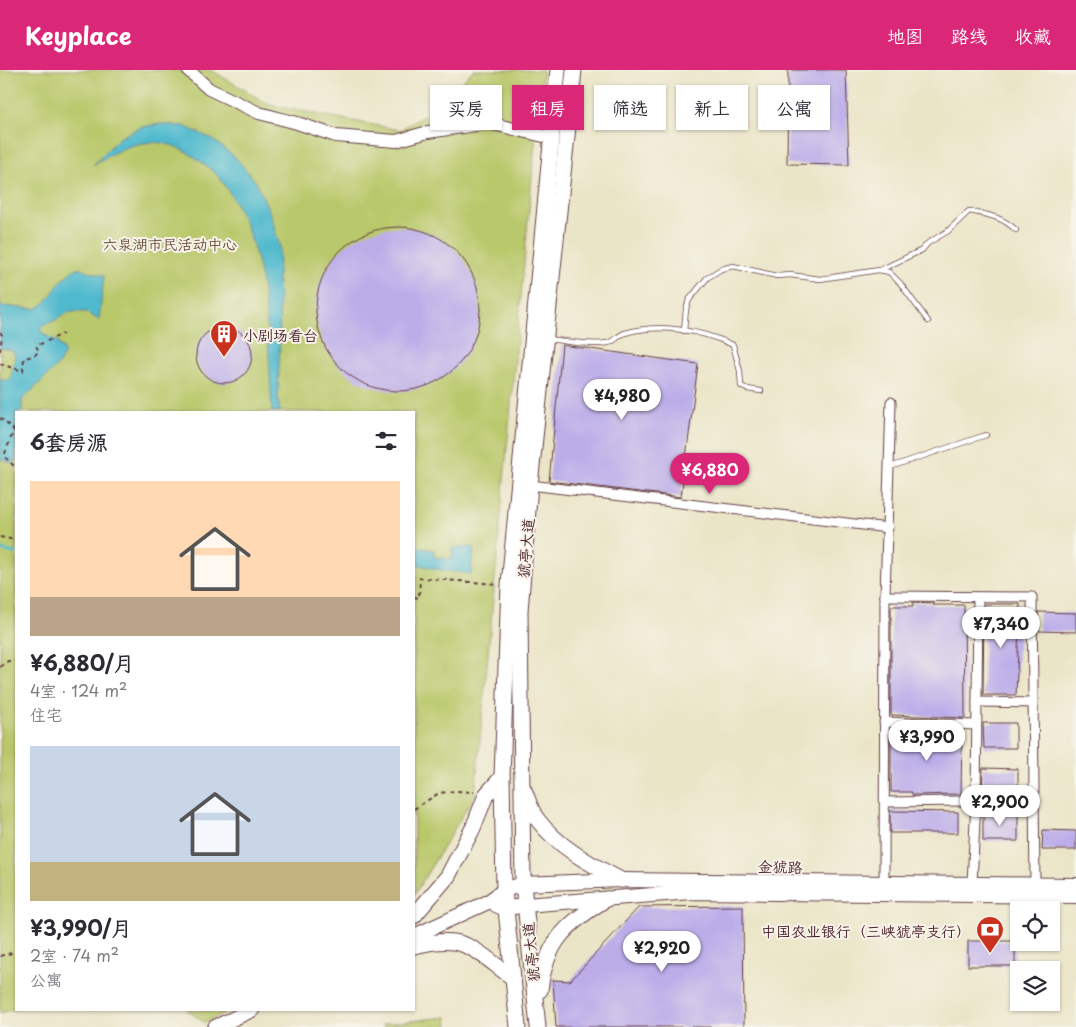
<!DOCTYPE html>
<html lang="zh">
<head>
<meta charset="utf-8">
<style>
	body { margin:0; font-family:"Playpen Sans","LXGW WenKai TC",sans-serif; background:#f2f2f3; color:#2b2b33; height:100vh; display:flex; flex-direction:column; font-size:19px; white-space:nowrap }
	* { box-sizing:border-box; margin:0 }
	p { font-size:16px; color:#7c7c81 }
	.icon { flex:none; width:28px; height:28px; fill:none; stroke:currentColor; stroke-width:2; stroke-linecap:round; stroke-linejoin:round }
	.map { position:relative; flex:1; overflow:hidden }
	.panel { position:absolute; left:15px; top:341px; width:400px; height:600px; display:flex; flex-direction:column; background:#fff; border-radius:0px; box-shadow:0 1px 4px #0004 }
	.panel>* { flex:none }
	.hud { position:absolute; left:430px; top:15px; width:475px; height:45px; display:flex; gap:10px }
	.buttons { position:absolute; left:1010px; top:831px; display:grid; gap:10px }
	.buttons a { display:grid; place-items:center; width:50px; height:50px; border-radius:0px; background:#fff; box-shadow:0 1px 4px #0004; font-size:25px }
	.price { position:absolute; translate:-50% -42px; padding:0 11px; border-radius:18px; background:#fff; color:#222; font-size:16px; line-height:32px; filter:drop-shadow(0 1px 2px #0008) }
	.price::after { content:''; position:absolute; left:50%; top:30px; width:15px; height:11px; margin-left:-8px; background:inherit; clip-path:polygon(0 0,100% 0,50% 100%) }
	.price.current { background:#db2777; color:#fff }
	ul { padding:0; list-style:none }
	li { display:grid; align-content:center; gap:10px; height:265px; padding:0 15px }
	li span { display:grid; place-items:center; height:155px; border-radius:0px; color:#555 }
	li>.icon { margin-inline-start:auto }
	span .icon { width:90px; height:90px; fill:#fffc; stroke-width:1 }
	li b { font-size:21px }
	h2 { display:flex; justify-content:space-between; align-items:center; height:60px; padding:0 15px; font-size:21px }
	.chip { padding:0 18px; border-radius:0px; background:#fff; box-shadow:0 1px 4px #0004; font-size:18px; line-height:45px }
	.chip.current { background:#db2777; color:#fff }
	header { display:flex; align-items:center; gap:30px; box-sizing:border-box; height:70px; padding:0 25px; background:#db2777; color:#fff }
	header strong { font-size:24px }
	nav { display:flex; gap:28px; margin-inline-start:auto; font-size:18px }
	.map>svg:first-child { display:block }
	.green { fill:#b9c86b; stroke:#82744b }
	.water { fill:#50b9cd; stroke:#4d6c7c }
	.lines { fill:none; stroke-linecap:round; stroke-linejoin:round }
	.stream { stroke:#50b9cd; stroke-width:3 }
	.building { fill:#bcade9 }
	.lane-casing { stroke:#623d43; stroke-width:6 }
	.street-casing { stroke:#623d43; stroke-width:11 }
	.secondary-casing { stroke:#623d43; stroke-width:14 }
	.primary-casing { stroke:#623d43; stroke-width:16 }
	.highway-casing { stroke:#623d43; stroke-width:17 }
	.path { stroke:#623d43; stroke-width:2; stroke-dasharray:4 4; stroke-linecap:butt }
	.lane { stroke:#fff; stroke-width:4.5 }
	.street { stroke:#fff; stroke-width:9 }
	.secondary { stroke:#fff; stroke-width:12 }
	.primary { stroke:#fff; stroke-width:14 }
	.highway { stroke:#fff; stroke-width:15 }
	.labels { text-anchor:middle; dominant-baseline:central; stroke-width:4; stroke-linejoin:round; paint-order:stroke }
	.park-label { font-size:15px; fill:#6b523e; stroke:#f7f3e8 }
	.poi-label { font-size:15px; fill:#4a1f2b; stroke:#f7f3e8; text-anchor:start }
	.street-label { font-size:15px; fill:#4a1f2b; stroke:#f7f3e8 }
</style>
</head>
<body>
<header>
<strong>Keyplace</strong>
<nav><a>地图</a><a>路线</a><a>收藏</a></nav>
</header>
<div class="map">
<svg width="1076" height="957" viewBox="0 0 1076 957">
	<rect width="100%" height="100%" fill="#f7f3e8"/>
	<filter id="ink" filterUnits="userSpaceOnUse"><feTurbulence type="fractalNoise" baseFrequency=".02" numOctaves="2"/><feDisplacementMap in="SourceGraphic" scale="10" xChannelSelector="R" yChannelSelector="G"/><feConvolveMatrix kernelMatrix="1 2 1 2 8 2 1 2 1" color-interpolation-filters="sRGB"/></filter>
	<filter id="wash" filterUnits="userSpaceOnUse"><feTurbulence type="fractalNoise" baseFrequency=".0096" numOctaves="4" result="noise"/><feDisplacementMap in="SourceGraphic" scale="20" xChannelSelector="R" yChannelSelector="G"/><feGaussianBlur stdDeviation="1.12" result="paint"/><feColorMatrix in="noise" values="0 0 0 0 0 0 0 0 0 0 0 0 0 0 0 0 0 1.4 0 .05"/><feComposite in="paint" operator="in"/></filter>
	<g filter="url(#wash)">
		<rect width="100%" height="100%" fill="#ebe5c8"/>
		<g class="green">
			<polygon points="0,0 211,0 270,35 400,60 443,34 473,0 543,0 536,63 475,725 414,825 414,342 16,342 16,939 0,943"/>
			<polygon points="187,940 230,940 205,953"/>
			<polygon points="447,947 448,957 383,957 383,954"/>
		</g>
		<g class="water">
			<path d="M160,54L184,56L212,69L236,88L256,112L270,143L280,177L278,205L280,268L278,327L280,342H272C267,263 270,172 218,106C212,100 204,94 197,89C161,61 128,72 93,95L119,68L141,57Z"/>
			<path d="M77,198L104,206L99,250L86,242H69L54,251L45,254L40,258L43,264L57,271L65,283L59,294L22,330V342H16V391L11,393L0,389V309L7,311L11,307L15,285L11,280L0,278V236L36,239C41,236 46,233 49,228C57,217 64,205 77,198Z"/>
			<polygon points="414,477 434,480 434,487 452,489 452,478 474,477 471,504 446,501 414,494"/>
		</g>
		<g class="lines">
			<polyline class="stream" points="0,480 16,483"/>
		</g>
		<g id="blocks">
			<g class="building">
				<polygon points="788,0 846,0 849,95 787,94"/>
				<circle cx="398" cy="239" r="82"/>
				<circle cx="224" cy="285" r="28"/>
				<polygon points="562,275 698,294 681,427 549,411"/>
				<polygon points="913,532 933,533 933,535 964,535 965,648 891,645 891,536 913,536"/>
				<polygon points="984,534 1020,534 1016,625 983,625"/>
				<polygon points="1038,542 1076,543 1076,562 1039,561"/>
				<polygon points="983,653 1016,653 1016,678 984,678"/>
				<polygon points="911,659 962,661 961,724 912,725 912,722 891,722 891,661 911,662"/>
				<polygon points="983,698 1018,699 1018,724 982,723"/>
				<polygon points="890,741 958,742 958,763 890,763"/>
				<polygon points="983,743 1018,744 1018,771 983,771"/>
				<polygon points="1043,760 1076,761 1076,780 1042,780"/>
				<polygon points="743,836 744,957 556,957 553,910 570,911 639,837"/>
				<rect x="968" y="871" width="47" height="25"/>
			</g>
		</g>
	</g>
	<g filter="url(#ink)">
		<use href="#blocks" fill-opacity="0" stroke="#623d43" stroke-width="1"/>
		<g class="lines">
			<defs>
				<g id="lane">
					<path d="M880,200L922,180L928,173L948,161L969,141C988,145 1001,146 1016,160"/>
					<polyline points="684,261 686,239 689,230 707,208 721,199 733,196 777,206 790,205 820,209 879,200 889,202 900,213 928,251"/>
					<path d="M547,269C567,271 589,276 608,273C615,272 618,265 625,263C659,253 701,260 733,275L740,301L741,316L747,319L761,321"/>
					<polyline points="890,397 986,365"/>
				</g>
				<g id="street">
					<polyline points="530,415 888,458"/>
					<polyline points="885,526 1032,527 1035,814"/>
					<polyline points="977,632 1033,633"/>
					<polyline points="884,652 976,655"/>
					<polyline points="885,732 1035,730"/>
					<polyline points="884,813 885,526 891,332"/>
					<polyline points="972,814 976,730 978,528"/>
				</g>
				<polyline id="secondary" points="188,0 209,19 259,43 297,53 336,66 396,71 428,62 489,53 552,68"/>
				<g id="primary">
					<polyline points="496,835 505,839 525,835 691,822 1076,826"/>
					<polyline points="414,866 488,832 504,820 523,814 621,810 1076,815"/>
					<polyline points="215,957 252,940"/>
				</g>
				<g id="highway">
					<path d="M524,720C528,729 531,741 537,749C558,777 590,794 621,810"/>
					<polyline points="414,846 448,806 473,758 486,725 502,707"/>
					<path d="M414,876C426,873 441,870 454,872C475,875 494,895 512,907"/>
					<path d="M540,920C546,871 567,854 606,829"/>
					<polyline points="518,957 504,820 502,707 509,515 558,0"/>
					<polyline points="538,957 523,814 520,541 530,415 574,0"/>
				</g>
			</defs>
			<use href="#lane" class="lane-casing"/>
			<use href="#street" class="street-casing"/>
			<use href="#secondary" class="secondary-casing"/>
			<use href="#primary" class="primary-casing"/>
			<use href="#highway" class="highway-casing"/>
			<g class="path">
				<polyline points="0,262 2,265 0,281"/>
				<polyline points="0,294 23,301 24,288 34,286 39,281 36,276 63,264"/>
				<polyline points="0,348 14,360 4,386 16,398"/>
				<polyline points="0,467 16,470"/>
				<polyline points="414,527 419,528 420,508 497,514"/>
				<polyline points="0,597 8,591 16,591"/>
				<polyline points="414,739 439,723 455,721 474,722"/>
				<polyline points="0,886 16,882"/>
			</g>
			<use href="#lane" class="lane"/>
			<use href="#street" class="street"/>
			<use href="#secondary" class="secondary"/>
			<use href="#primary" class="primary"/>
			<use href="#highway" class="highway"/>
		</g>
	</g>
	<defs>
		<symbol id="building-pin" viewBox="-11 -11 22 30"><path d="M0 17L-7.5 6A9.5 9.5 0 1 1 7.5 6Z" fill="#c8321e" stroke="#f7f3e8"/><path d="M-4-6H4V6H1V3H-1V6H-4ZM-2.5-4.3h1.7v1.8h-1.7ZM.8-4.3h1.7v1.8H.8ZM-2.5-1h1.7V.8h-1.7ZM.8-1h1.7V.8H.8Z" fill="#fff"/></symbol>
		<symbol id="bank-pin" viewBox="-11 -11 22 30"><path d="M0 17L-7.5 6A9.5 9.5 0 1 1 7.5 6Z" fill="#c8321e" stroke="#f7f3e8"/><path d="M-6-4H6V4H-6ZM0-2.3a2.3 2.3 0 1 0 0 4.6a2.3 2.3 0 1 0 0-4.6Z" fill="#fff"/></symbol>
	</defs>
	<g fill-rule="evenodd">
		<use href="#building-pin" x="208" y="248" width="32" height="43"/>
		<use href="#bank-pin" x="974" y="844" width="32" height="43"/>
	</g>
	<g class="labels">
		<g class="park-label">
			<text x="170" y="173">六泉湖市民活动中心</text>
		</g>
		<g class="poi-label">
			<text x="243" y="264">小剧场看台</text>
			<text x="971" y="860" text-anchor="end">中国农业银行（三峡猇亭支行）</text>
		</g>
		<g class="street-label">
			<text transform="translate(525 478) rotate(-85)">猇亭大道</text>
			<text transform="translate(780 796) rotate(1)">金猇路</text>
			<text transform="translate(530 882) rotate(-96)">猇亭大道</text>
		</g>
	</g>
</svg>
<div class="buttons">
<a><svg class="icon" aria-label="locate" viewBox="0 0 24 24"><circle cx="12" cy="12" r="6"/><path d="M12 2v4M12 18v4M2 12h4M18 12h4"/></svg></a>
<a><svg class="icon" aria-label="layers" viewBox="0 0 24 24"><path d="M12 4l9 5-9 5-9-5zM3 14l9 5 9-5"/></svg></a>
</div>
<b class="price" style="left:622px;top:351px">¥4,980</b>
<b class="price current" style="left:710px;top:425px">¥6,880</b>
<b class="price" style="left:1001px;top:579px">¥7,340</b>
<b class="price" style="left:927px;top:692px">¥3,990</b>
<b class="price" style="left:1000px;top:757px">¥2,900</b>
<b class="price" style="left:662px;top:903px">¥2,920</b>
<div class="hud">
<a class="chip">买房</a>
<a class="chip current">租房</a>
<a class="chip">筛选</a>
<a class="chip">新上</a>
<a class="chip">公寓</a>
</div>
<section class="panel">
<h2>6套房源<svg class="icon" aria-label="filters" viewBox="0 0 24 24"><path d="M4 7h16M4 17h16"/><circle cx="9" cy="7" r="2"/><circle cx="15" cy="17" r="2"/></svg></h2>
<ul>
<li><span style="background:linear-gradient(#ffd9b3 75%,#b9a48a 0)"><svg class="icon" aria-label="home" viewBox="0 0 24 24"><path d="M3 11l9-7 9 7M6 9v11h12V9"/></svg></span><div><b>¥6,880/月</b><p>4室 · 124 m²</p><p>住宅</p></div></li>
<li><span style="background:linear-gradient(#c9d6e8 75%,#c2b280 0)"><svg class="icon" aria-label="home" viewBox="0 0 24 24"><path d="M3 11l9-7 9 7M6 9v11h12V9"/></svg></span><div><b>¥3,990/月</b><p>2室 · 74 m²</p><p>公寓</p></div></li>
</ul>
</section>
</div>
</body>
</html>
